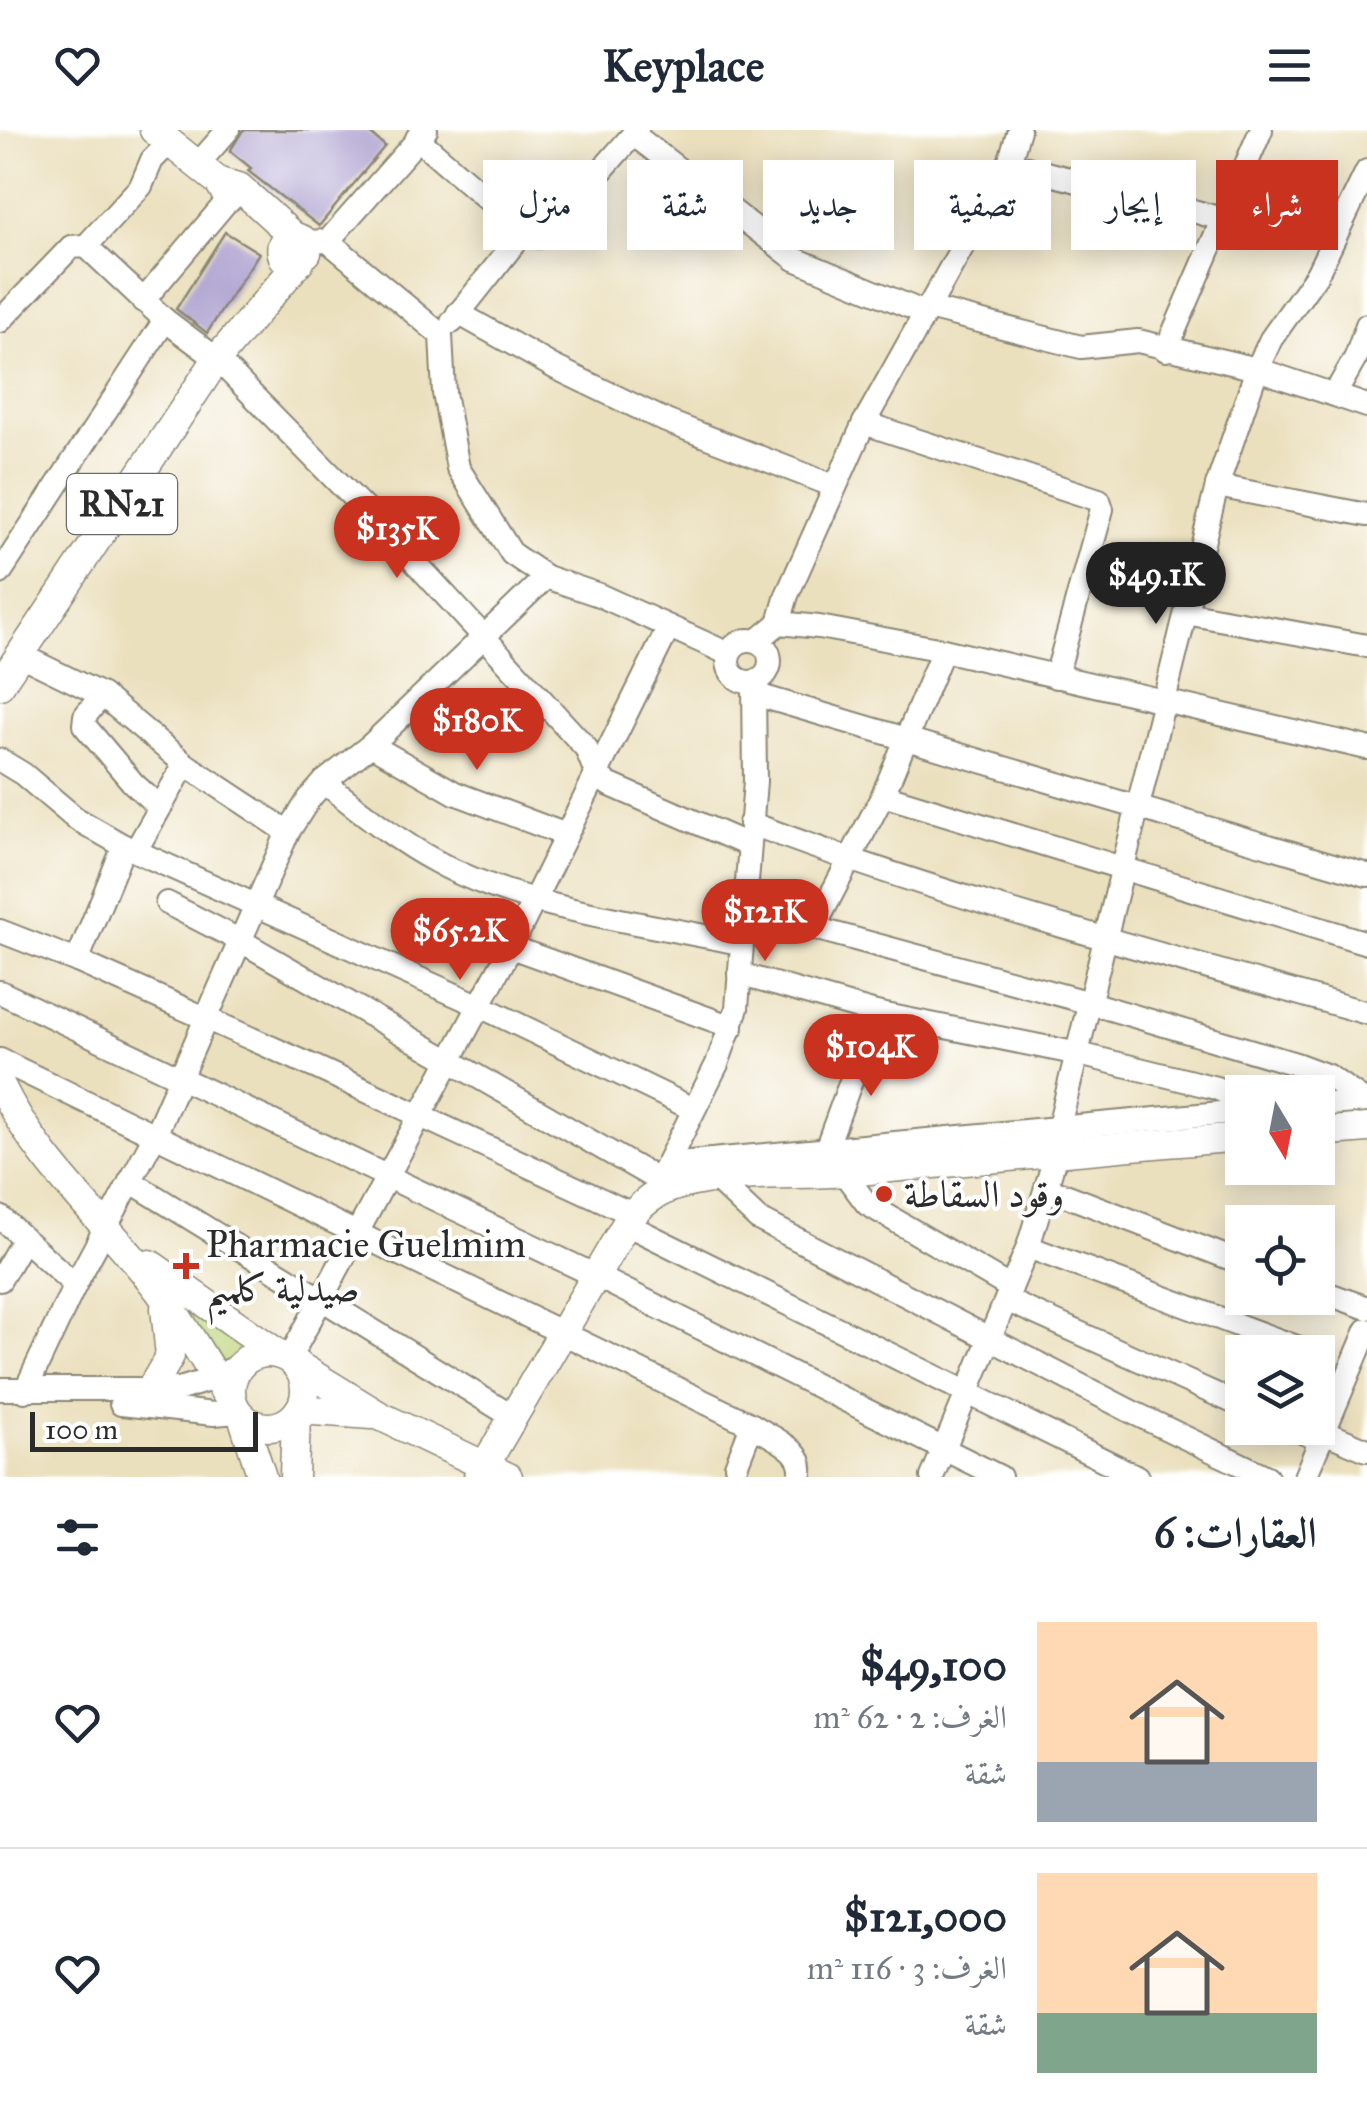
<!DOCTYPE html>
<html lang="ar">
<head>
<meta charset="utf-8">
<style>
	body { margin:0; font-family:"IM FELL Great Primer",Amiri,serif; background:#f6f6f7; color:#1f2937; direction:rtl; height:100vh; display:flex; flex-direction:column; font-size:38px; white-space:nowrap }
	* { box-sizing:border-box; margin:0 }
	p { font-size:32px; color:#747a83 }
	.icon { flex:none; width:55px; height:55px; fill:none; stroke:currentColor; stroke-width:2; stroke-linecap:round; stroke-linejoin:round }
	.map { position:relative; height:1347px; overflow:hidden; direction:ltr }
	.sheet { display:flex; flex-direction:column; background:#fff; flex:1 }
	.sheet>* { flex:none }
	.top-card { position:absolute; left:30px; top:30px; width:1308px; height:90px; direction:rtl; display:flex; gap:20px }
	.needle { width:65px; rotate:170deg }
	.tools { position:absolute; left:1225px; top:945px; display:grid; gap:20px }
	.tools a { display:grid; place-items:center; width:110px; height:110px; border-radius:0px; background:#fff; box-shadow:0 5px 25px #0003; font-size:50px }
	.scale { position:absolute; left:30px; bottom:25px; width:228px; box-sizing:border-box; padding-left:10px; border:5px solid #2b2b2b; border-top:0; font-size:28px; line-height:35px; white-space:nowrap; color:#2b2b2b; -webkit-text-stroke:8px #fff; paint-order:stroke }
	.price { position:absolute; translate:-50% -85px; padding:0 22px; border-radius:35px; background:#c8321e; color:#fff; font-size:32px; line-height:65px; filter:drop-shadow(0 2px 5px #0008) }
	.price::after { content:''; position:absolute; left:50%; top:60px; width:30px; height:22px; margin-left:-15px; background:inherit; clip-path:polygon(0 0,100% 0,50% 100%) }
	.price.active { background:#222; color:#fff }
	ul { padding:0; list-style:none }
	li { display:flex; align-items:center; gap:30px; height:250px; padding:0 50px }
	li+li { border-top:2px solid #e0e1e3 }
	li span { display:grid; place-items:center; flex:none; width:280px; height:200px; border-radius:0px; color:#555 }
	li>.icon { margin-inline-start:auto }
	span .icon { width:120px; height:120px; fill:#fffc; stroke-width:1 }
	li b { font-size:42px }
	h2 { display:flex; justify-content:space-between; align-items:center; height:120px; padding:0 50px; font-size:42px }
	.pill { padding:0 35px; border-radius:0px; background:#fff; box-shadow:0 5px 25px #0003; font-size:35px; line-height:90px }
	.pill.active { background:#c8321e; color:#fff }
	header { display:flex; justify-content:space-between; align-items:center; height:130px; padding:0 50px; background:#fff; font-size:45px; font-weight:700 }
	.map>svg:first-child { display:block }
	.green { fill:#bcd478; stroke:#748052; stroke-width:2.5 }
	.building { fill:#b1a6d2 }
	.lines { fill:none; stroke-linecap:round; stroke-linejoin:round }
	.minor-casing { stroke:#8b8674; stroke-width:26 }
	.major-casing { stroke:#8b8674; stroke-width:31 }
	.minor { stroke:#fff; stroke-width:22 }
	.major { stroke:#fff; stroke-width:28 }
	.poi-dot { fill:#c8321e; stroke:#fff; stroke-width:4 }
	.labels { text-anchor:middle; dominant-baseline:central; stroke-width:8; stroke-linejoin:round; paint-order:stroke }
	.shield { fill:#fff; stroke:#6b6b6b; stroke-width:2.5 }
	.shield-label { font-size:35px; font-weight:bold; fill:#2b2b2b }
	.poi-label { font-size:38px; fill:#2b2b2b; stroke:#fff; text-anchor:start }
</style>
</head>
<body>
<header><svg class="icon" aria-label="menu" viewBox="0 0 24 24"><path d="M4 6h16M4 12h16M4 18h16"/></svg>Keyplace<svg class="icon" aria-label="heart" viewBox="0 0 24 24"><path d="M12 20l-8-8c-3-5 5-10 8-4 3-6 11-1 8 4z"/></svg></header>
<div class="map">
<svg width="1367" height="1347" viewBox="0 0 1367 1347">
	<rect width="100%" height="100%" fill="#fff"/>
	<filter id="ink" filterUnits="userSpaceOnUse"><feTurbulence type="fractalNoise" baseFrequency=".01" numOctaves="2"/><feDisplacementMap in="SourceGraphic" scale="20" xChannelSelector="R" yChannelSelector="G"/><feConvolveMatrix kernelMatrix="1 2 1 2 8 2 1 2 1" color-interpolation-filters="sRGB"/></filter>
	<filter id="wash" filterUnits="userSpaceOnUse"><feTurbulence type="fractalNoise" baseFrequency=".0048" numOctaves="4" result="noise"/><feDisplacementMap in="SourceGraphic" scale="40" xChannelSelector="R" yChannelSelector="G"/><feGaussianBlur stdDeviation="2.25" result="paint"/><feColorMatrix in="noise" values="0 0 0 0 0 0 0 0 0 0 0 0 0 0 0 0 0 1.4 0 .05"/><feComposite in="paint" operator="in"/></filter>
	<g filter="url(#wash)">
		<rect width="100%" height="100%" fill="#ebe0be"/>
		<polygon class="green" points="162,1158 252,1223 221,1240"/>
		<g id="blocks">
			<g class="building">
				<polygon points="243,0 366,0 385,16 319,96 248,41 251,38 230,21"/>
				<polygon points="225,102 259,123 207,203 176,179"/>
			</g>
		</g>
	</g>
	<g filter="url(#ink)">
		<use href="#blocks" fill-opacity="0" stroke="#8b8674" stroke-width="2.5"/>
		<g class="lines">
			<defs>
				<g id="minor">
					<polyline points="633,4 795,129 925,183"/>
					<polyline points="417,8 524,101 539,107 546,104 637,0"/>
					<path d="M1009,33C1080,53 1151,68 1221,89"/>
					<polyline points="198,34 228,0"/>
					<polyline points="328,111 426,0"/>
					<polyline points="305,112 328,111 441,205 444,263 458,338 512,424 546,447 599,465 729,524"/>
					<polyline points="86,116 141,56 152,30 170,12"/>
					<polyline points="143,171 238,58"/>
					<polyline points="928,178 1081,217 1138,211 1257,239 1367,276"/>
					<polyline points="458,183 554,237 666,291 834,356"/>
					<polyline points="0,191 71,117 86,116 165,190 217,229 391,406 586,618 596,643 608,654 748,715"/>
					<polyline points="452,192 524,101"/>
					<polyline points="1166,220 1261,0"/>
					<polyline points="1335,264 1356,227 1367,195"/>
					<polyline points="864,293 1099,370 1102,379 1056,547"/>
					<polyline points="1217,356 1367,385"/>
					<polyline points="0,443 165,190"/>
					<polyline points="1186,483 1367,516"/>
					<polyline points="779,493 787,465 864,293 1009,33 1019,0"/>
					<circle cx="749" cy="531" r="21"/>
					<polyline points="757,511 779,493 819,497 943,520 1367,618"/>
					<polyline points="20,525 102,565 185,634 288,702"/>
					<polyline points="754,564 1367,745"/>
					<polyline points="102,565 85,586 84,595 133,653 159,677"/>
					<polyline points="371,615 455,663 566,705"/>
					<polyline points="0,630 23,644 75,688 124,716 478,875 693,979"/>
					<path d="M324,652C359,680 397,711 437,732C522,779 645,793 740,813"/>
					<polyline points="883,665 1367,813"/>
					<path d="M750,693C951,770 1160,823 1367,883"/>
					<polyline points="136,720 185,634"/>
					<polyline points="743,765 814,798 1090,873 1296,934 1328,946 1364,971"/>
					<polyline points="167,773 241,811 658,1050"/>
					<polyline points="814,798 883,665 943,520"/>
					<polyline points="0,801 77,831 315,937 632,1084"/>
					<polyline points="511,817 732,897"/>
					<polyline points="77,831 124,716"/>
					<polyline points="739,844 876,883 1079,924 1184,950 1216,958 1242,970"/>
					<polyline points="0,862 594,1145 1000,1347"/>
					<path d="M0,930L752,1295C772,1308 808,1320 800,1347"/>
					<polyline points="1318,975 1367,971"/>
					<polyline points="1059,996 1217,356 1257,239 1271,209 1317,144 1367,41"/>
					<polyline points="822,1030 876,883"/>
					<polyline points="668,1034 1242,981"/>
					<polyline points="663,1042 717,934 737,878 755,651 754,552"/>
					<polyline points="843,1042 867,1074 1011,1158"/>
					<polyline points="716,1049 758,1089 1134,1283 1267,1347"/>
					<polyline points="130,1051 513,1287"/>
					<polyline points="1047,1058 1242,1133"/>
					<polyline points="0,1087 75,1155"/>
					<polyline points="626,1094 1138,1347"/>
					<polyline points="1028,1117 1310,1222"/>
					<polyline points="0,1150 23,1110"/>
					<polyline points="1318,1160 1367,1178"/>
					<polyline points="1006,1170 1242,1276"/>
					<polyline points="289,1229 511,817 669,497"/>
					<polyline points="0,1259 180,1259 215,1248 242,1233"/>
					<polyline points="25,1261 75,1155 155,1005 288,702 309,669 324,652 371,615 546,447"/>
					<polyline points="121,1274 214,1284 238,1282"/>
					<polyline points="1292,1298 1321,1310"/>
					<polyline points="1324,1302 1367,1320"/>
					<polyline points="736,1336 752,1295"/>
					<polyline points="932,1347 1028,1117 1057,1021"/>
					<polyline points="1305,1347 1367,1200"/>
				</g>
				<g id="major">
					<polyline points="154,0 219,52 228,68"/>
					<path d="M219,52L239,57L293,106L303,110L307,123L295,132L283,127C279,117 282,109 293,106"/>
					<polyline points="0,555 217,229 300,131"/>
					<path d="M0,954C38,1035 110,1094 162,1165C188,1200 208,1239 233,1274"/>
					<polyline points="1318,1002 1367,998"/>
					<polyline points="150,1134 280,1225"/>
					<circle cx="268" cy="1260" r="37"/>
					<polyline points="294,1233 380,1286 508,1347"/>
					<polyline points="149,1262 170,1226 165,1178"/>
					<polyline points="299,1280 372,1285"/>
					<polyline points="242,1286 262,1347"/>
					<polyline points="294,1347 296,1284"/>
					<path d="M478,1347L626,1094C639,1074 657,1061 680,1055C734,1041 792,1046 847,1042C979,1030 1110,1017 1242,1007"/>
				</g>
			</defs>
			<use href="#minor" class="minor-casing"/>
			<use href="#major" class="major-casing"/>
			<use href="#minor" class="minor"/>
			<use href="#major" class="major"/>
		</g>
	</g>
	<g class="poi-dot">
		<circle cx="884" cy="1064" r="10"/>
		<path d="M181 1121h10v10h10v10h-10v10h-10v-10h-10v-10h10z"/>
	</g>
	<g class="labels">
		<rect class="shield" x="67" y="344" width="110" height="60" rx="8"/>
		<g class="shield-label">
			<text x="122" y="374">RN21</text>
		</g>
		<g class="poi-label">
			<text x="904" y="1064">وقود السقاطة</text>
			<text x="206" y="1114">Pharmacie Guelmim<tspan x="206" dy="44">صيدلية كلميم</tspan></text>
		</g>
	</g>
</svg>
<div class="tools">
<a><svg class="needle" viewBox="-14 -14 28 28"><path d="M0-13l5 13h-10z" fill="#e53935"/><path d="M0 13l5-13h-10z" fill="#747a83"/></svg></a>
<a><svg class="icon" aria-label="locate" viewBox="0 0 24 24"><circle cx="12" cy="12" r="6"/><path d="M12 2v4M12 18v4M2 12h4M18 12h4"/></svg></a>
<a><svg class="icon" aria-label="layers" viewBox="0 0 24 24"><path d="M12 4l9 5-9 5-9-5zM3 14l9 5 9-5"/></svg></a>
</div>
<div class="scale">100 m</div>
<b class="price" style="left:397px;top:451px">$135K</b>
<b class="price active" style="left:1156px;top:497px">$49.1K</b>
<b class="price" style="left:477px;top:643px">$180K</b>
<b class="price" style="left:765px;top:834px">$121K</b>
<b class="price" style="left:460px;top:853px">$65.2K</b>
<b class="price" style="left:871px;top:969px">$104K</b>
<div class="top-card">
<a class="pill active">شراء</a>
<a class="pill">إيجار</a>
<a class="pill">تصفية</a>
<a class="pill">جديد</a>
<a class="pill">شقة</a>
<a class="pill">منزل</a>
</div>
</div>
<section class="sheet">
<h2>العقارات: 6<svg class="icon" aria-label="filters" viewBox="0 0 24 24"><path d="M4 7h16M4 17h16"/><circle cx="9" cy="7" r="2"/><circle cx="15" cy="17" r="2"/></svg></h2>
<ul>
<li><span style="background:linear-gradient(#ffd9b3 70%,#9aa5b1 0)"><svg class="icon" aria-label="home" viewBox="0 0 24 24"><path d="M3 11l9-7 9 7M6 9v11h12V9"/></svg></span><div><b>$49,100</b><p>الغرف: 2 · 62 m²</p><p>شقة</p></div><svg class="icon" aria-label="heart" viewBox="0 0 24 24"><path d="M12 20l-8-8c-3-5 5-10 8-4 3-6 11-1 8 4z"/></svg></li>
<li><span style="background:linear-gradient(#ffd9b3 70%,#7fa58c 0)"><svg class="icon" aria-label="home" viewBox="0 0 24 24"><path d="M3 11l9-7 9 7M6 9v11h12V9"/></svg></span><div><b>$121,000</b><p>الغرف: 3 · 116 m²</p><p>شقة</p></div><svg class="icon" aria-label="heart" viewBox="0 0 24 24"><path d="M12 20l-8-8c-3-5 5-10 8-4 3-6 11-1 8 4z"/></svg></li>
</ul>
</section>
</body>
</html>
